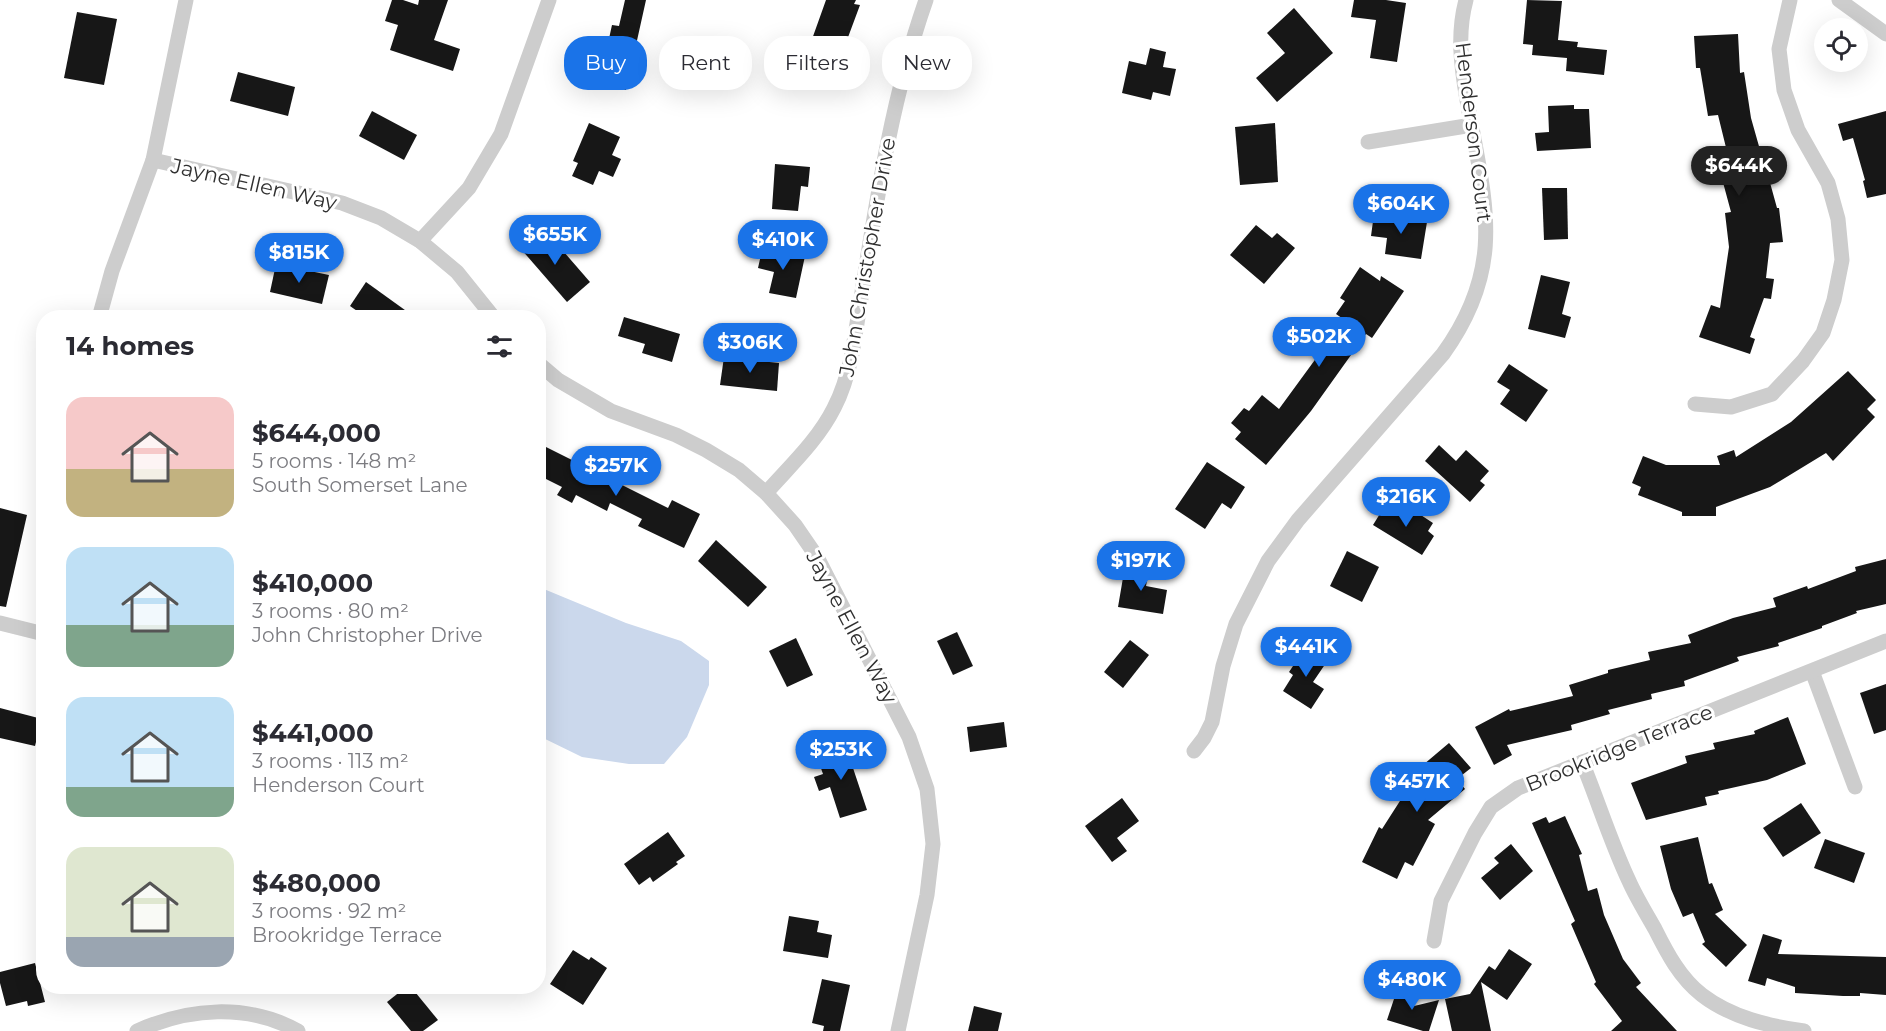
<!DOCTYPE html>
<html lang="en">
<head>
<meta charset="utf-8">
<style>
	body { margin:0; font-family:Montserrat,sans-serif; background:#f7f7f7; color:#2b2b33; height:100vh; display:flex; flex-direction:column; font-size:22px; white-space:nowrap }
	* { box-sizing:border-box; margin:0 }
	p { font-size:20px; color:#7c7c81 }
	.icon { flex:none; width:33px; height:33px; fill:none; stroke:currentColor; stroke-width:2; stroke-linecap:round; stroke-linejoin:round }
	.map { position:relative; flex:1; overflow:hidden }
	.panel { position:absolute; left:36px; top:310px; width:510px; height:684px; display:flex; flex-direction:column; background:#fff; border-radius:24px; box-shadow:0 6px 24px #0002 }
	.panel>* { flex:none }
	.banner { position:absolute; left:564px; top:36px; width:570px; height:54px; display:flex; gap:12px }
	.buttons { position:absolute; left:1814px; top:18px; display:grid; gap:12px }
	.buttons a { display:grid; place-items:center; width:54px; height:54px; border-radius:50%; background:#fff; box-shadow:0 6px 24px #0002; font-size:30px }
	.price { position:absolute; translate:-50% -51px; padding:0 14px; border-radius:21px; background:#1a73e8; color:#fff; font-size:20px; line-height:39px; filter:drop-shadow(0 2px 3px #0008) }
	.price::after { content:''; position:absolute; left:50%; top:36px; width:18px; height:14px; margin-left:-9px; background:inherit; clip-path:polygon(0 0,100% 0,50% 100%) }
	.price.active { background:#222; color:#fff }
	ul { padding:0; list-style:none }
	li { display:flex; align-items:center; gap:18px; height:150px; padding:0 30px }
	li span { display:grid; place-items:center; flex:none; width:168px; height:120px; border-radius:18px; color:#555 }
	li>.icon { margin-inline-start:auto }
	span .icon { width:72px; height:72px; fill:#fffc; stroke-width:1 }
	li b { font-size:26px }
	h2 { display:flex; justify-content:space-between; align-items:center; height:72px; padding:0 30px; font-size:26px }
	.pill { padding:0 21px; border-radius:24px; background:#fff; box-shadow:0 6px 24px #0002; font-size:21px; line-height:54px }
	.pill.active { background:#1a73e8; color:#fff }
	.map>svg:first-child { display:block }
	.water { fill:#cbd8ec }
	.building { fill:#171717 }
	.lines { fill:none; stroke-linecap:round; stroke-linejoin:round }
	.street { stroke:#cdcdcd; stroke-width:15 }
	.labels { text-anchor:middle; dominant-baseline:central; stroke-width:6; stroke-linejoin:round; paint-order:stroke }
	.street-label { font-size:21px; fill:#303030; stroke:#fff }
</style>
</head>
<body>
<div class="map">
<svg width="1886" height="1031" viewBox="0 0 1886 1031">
	<rect width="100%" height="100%" fill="#fff"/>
	<polygon class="water" points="539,587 626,623 681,641 709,661 709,685 687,737 664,764 629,764 582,757 539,736"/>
	<g class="building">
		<polygon points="392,0 403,0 418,5 419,0 448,0 434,40 460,49 453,71 390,50 398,25 385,21"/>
		<polygon points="625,0 646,0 626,90 599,84 612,25 619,26"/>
		<polygon points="826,0 856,0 854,4 860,5 847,40 841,38 836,51 811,42"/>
		<polygon points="1354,0 1386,0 1406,3 1397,62 1370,58 1376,20 1351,17"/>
		<polygon points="1527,0 1562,1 1558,40 1578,42 1577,47 1607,50 1604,75 1566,71 1567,58 1532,55 1533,45 1523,44"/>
		<polygon points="1294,8 1333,53 1277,102 1256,78 1285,53 1267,33"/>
		<polygon points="77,12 117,19 104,85 64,78"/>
		<polygon points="1738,34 1740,73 1744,72 1751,118 1764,164 1772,162 1776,178 1769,179 1777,208 1779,208 1783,242 1770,243 1766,278 1774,279 1771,299 1764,298 1750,337 1755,339 1750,354 1699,337 1711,305 1720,308 1729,247 1725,213 1731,212 1721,175 1732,172 1718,115 1708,116 1700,68 1696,68 1694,36"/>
		<polygon points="1150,48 1166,52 1163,67 1176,69 1170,96 1153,92 1151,100 1122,93 1129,61 1146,65"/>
		<polygon points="238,72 295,87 288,116 230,101"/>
		<polygon points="1574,105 1574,109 1589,109 1591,148 1537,151 1535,133 1549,132 1548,106"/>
		<polygon points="372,111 417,135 404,160 359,136"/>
		<polygon points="1886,111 1886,194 1867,198 1863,181 1865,180 1853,138 1843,141 1838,124"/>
		<polygon points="589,123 620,137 612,155 621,159 613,177 599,171 593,185 572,176 578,163 573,161"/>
		<polygon points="1275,123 1278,182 1240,185 1235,127"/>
		<polygon points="775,164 810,167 808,187 801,186 798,211 772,209"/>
		<polygon points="1542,188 1567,188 1568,239 1544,240"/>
		<polygon points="1374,214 1427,222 1421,259 1385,254 1387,238 1371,236"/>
		<polygon points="1256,225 1272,238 1277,233 1295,248 1264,284 1230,255"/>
		<polygon points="544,229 590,282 567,302 521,249"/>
		<polygon points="763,246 805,256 796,298 769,293 774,272 758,268"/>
		<polygon points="276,264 329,275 322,304 270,292"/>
		<polygon points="1360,267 1380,281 1381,276 1404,291 1372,338 1366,334 1311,411 1266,465 1235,439 1241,432 1231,423 1244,408 1249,411 1262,395 1279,409 1317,357 1321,361 1349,323 1336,314 1345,301 1340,298"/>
		<polygon points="1541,275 1570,282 1562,314 1571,317 1565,338 1528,329"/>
		<polygon points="366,282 416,318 367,318 350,306"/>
		<polygon points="624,317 680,334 672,362 642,353 645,344 618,336"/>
		<polygon points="724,357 779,363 777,391 720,385"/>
		<polygon points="1509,364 1548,390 1526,422 1500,404 1510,390 1497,382"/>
		<polygon points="1848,371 1876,400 1867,409 1875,417 1833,461 1826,453 1770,487 1716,507 1716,516 1682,516 1682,512 1638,495 1641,487 1632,483 1643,456 1666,465 1720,465 1717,456 1734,450 1736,457 1791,422"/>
		<polygon points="538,443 668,508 672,500 700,514 684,548 638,526 642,519 610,503 607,511 576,495 572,503 557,495 562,487 538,475"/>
		<polygon points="1439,445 1456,461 1466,450 1489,471 1480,481 1485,485 1470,502 1425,461"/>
		<polygon points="1207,462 1245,487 1231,509 1222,503 1205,529 1175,509"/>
		<polygon points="1386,504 1402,514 1407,506 1433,523 1428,531 1434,536 1422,555 1373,525"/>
		<polygon points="0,508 27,515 6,607 0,606"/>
		<polygon points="716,540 767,587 748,607 698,561"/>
		<polygon points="1347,551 1379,567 1362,602 1330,586"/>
		<polygon points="1886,559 1886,604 1856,611 1857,613 1822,626 1822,628 1778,643 1779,646 1737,657 1739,661 1684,681 1685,686 1651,694 1652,699 1608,710 1610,714 1571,725 1572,730 1507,745 1512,755 1494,765 1475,727 1509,709 1510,711 1573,696 1569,685 1608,673 1608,670 1650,660 1648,652 1691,643 1688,635 1733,618 1776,607 1773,598 1807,586 1808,589 1856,571 1855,567"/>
		<polygon points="1125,566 1149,570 1146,586 1167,590 1163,614 1118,607"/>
		<polygon points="957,632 973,666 953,675 937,641"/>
		<polygon points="796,638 813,675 787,687 769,651"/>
		<polygon points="1130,640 1149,655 1123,688 1104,672"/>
		<polygon points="1307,645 1328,660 1313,682 1324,689 1311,709 1283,691 1293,675 1289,672"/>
		<polygon points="1886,684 1886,730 1874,734 1860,693"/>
		<polygon points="0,708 42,719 35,746 0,738"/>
		<polygon points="1788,717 1806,764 1767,780 1718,791 1719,794 1705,797 1707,805 1646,820 1631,783 1687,763 1685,756 1715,749 1713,743 1755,734 1754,731"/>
		<polygon points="1004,722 1007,747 970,752 967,727"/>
		<polygon points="1449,743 1471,768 1457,779 1465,789 1428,820 1435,824 1413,866 1405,862 1397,879 1362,862 1379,827 1382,829 1423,765"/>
		<polygon points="845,744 867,810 840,818 830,787 819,791 814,777 823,774 816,754"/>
		<polygon points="1122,798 1139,821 1117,838 1127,851 1112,862 1085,826"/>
		<polygon points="1801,803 1821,833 1783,857 1763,828"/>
		<polygon points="1565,816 1582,854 1579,855 1588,891 1597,888 1604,915 1623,959 1641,983 1636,987 1677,1031 1611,1031 1622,1021 1594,984 1596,982 1571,924 1575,921 1532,823 1546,817 1549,823"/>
		<polygon points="668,832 685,856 676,862 678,864 653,882 650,877 639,885 624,864"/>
		<polygon points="1698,837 1709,884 1712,883 1723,910 1715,914 1747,945 1726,967 1702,944 1705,942 1693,913 1683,917 1671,889 1660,846"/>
		<polygon points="1825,839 1865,853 1854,883 1814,868"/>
		<polygon points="1511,844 1533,871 1500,900 1481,878 1499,863 1494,858"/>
		<polygon points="789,916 819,921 817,932 832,935 828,958 783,951"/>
		<polygon points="1763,934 1782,940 1778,954 1886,957 1886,995 1860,993 1860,996 1843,996 1795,993 1795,987 1767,978 1765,986 1748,981"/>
		<polygon points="1509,949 1532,964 1507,1000 1481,982 1491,1031 1452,1031 1445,999 1470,994 1489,966 1495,970"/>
		<polygon points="573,950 589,960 591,957 607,968 583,1005 550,984"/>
		<polygon points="35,963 45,1002 28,1006 27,1001 6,1006 0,983 0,972"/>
		<polygon points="822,979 850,985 840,1031 823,1031 824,1026 812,1023"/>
		<polygon points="406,987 411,987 438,1020 423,1031 411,1031 387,1002"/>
		<polygon points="1398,987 1414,992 1410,1007 1439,1000 1429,1031 1423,1031 1387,1020"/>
		<polygon points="974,1006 1002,1013 998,1031 968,1031"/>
	</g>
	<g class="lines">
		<g class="street">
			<polyline points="1839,0 1886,34"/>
			<polyline points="1368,142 1472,125"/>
			<polyline points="153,160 342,203 381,218 420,241 457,272 494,318"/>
			<polyline points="420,241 469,188 501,134 549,0"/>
			<polyline points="99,318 112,271 153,160 186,0"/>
			<polyline points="538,363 558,380 611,411 676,435 706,450 739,470 766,493 795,525 817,557 909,737 927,789 933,844 927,895 898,1031"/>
			<polyline points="1695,404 1731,407 1772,394 1803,361 1823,333 1834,300 1842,260 1838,219 1828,183 1798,130 1784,90 1779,49 1790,0"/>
			<path d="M766,493C790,466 818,440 834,408C843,391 848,373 852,354C872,235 886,114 926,0"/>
			<polyline points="0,623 44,634"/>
			<polyline points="1812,671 1855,787"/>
			<path d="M1194,751L1204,738L1212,722L1223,666L1236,624L1268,561L1298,520L1443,354C1508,264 1484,200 1467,100C1461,66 1457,33 1466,0"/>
			<path d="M1582,762C1598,801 1611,843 1629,881C1636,897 1646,913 1655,929C1667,953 1680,978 1702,995C1732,1018 1769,1026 1804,1031"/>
			<polyline points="1434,941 1441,901 1475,833 1491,807 1518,788 1886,641"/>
			<path d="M137,1031C188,1008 247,1003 298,1031"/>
		</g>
	</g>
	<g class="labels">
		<g class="street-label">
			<text transform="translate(1474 132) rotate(83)">Henderson Court</text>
			<text transform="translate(254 184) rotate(13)">Jayne Ellen Way</text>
			<text transform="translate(867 257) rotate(-80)">John Christopher Drive</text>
			<text transform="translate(852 627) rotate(62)">Jayne Ellen Way</text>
			<text transform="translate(1619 748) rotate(-22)">Brookridge Terrace</text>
		</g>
	</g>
</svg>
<div class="buttons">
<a><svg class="icon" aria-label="locate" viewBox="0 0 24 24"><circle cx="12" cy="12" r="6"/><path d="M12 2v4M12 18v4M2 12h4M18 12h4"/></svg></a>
</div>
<b class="price active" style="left:1739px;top:197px">$644K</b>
<b class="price" style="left:1401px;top:235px">$604K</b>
<b class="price" style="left:555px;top:266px">$655K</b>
<b class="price" style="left:783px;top:271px">$410K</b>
<b class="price" style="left:299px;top:284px">$815K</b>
<b class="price" style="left:1319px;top:368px">$502K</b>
<b class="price" style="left:750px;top:374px">$306K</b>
<b class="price" style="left:616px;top:497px">$257K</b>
<b class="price" style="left:1406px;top:528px">$216K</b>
<b class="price" style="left:1141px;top:592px">$197K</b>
<b class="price" style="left:1306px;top:678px">$441K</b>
<b class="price" style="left:841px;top:781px">$253K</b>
<b class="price" style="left:1417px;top:813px">$457K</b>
<b class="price" style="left:1412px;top:1011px">$480K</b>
<div class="banner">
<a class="pill active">Buy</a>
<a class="pill">Rent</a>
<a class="pill">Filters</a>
<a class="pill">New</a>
</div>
<section class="panel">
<h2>14 homes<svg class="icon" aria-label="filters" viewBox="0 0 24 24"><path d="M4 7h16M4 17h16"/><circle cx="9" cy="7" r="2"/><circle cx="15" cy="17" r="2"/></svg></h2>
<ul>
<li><span style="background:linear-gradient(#f6c9c9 60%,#c2b280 0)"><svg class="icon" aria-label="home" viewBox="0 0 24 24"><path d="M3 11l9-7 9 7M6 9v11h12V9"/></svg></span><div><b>$644,000</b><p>5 rooms · 148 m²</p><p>South Somerset Lane</p></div></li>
<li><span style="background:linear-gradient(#bfe0f5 65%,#7fa58c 0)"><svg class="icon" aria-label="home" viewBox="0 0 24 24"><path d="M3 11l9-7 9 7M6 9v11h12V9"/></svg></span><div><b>$410,000</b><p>3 rooms · 80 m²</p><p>John Christopher Drive</p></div></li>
<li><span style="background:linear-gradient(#bfe0f5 75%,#7fa58c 0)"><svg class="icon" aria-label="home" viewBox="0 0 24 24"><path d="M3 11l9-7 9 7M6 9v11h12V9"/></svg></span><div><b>$441,000</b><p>3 rooms · 113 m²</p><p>Henderson Court</p></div></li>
<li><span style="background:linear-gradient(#dfe7d0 75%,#9aa5b1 0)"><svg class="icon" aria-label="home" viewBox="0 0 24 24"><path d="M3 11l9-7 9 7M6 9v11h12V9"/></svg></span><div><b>$480,000</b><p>3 rooms · 92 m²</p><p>Brookridge Terrace</p></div></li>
</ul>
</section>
</div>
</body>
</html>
